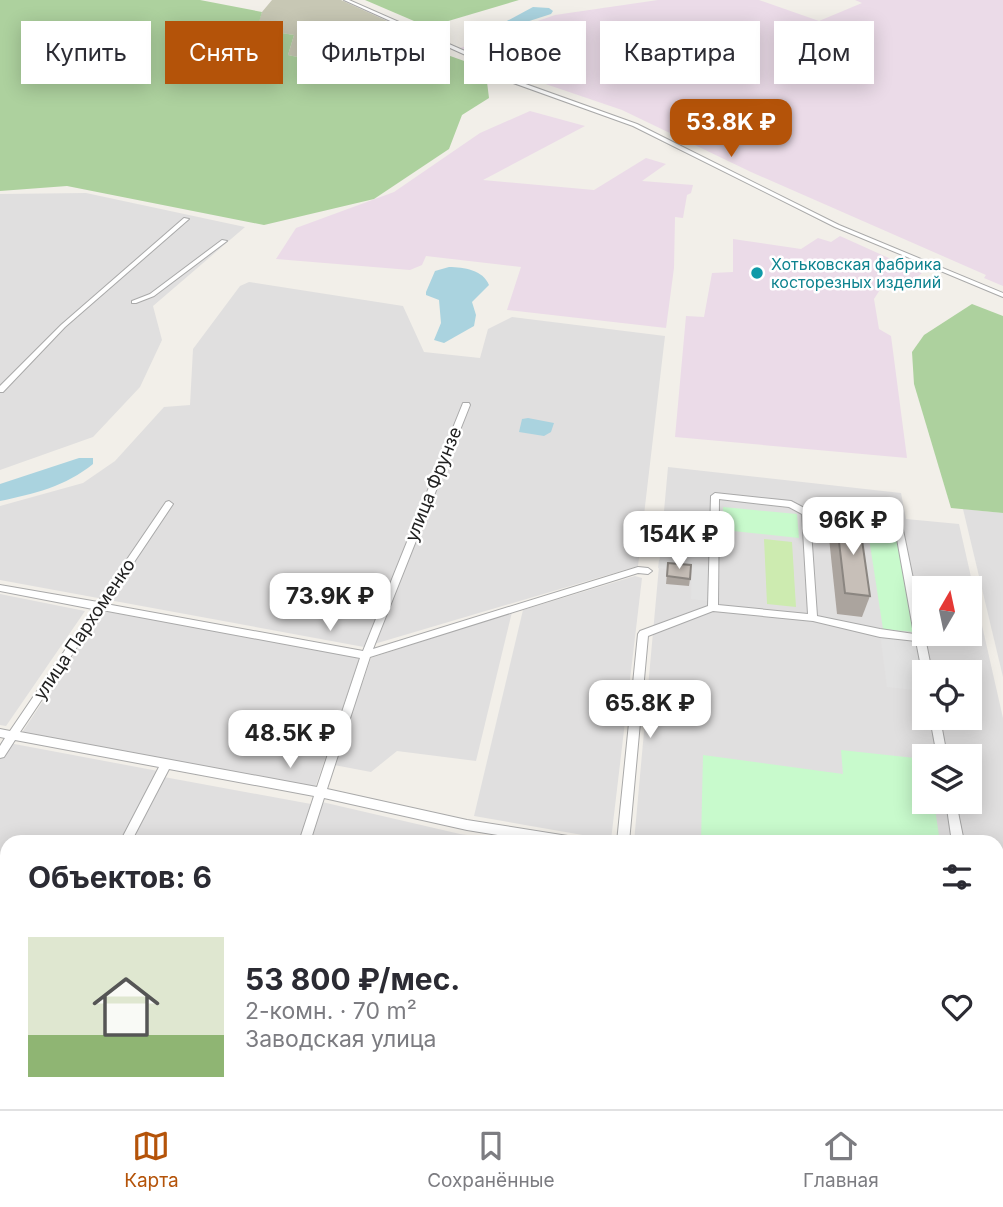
<!DOCTYPE html>
<html lang="ru">
<head>
<meta charset="utf-8">
<style>
	body { margin:0; font-family:Inter,sans-serif; background:#f7f7f7; color:#2b2b33; height:100vh; display:flex; flex-direction:column; font-size:26px; white-space:nowrap }
	* { box-sizing:border-box; margin:0 }
	p { font-size:23px; color:#7c7c81 }
	.icon { flex:none; width:38px; height:38px; fill:none; stroke:currentColor; stroke-width:2; stroke-linecap:round; stroke-linejoin:round }
	.map { position:relative; flex:1; overflow:hidden }
	.panel { position:absolute; left:0px; top:835px; width:1004px; height:275px; display:flex; flex-direction:column; background:#fff; border-radius:21px 21px 0 0; box-shadow:0 4px 18px #0003 }
	.panel>* { flex:none }
	.hud { position:absolute; left:21px; top:21px; width:962px; height:63px; display:flex; gap:14px }
	.needle { width:46px; rotate:9deg }
	.tools { position:absolute; left:912px; top:576px; display:grid; gap:14px }
	.tools a { display:grid; place-items:center; width:70px; height:70px; border-radius:0px; background:#fff; box-shadow:0 4px 18px #0003; font-size:35px }
	.price { position:absolute; translate:-50% -60px; padding:0 16px; border-radius:14px; background:#fff; color:#222; font-size:23px; line-height:46px; filter:drop-shadow(0 2px 4px #0008) }
	.price::after { content:''; position:absolute; left:50%; top:42px; width:21px; height:16px; margin-left:-10px; background:inherit; clip-path:polygon(0 0,100% 0,50% 100%) }
	.price.current { background:#b45309; color:#fff }
	ul { padding:0; list-style:none }
	li { display:flex; align-items:center; gap:21px; height:175px; padding:0 28px }
	li+li { border-top:2px solid #e1e1e2 }
	li span { display:grid; place-items:center; flex:none; width:196px; height:140px; border-radius:0px; color:#555 }
	li>.icon { margin-inline-start:auto }
	span .icon { width:84px; height:84px; fill:#fffc; stroke-width:1 }
	li b { font-size:30px }
	h2 { display:flex; justify-content:space-between; align-items:center; height:84px; padding:0 28px; font-size:30px }
	.tag { padding:0 24px; border-radius:0px; background:#fff; box-shadow:0 4px 18px #0003; font-size:24px; line-height:63px }
	.tag.current { background:#b45309; color:#fff }
	.menu { display:flex; justify-content:space-around; align-items:center; height:98px; border-top:2px solid #e1e1e2; background:#fff; font-size:19px; color:#7c7c81 }
	.menu a { display:grid; justify-items:center; gap:4px }
	.menu .current { color:#b45309 }
	.map>svg:first-child { display:block }
	.residential { fill:#e0dfdf; fill-rule:evenodd }
	.commercial { fill:#f2dad9 }
	.industrial { fill:#ebdbe8 }
	.education { fill:#ffffe5 }
	.construction { fill:#c7c7b4 }
	.grass { fill:#cdebb0 }
	.forest { fill:#add19e }
	.park { fill:#c8facc }
	.parking { fill:#e2e2e2 }
	.water { fill:#aad3df }
	.lines { fill:none; stroke-linecap:round; stroke-linejoin:round }
	.minor-casing { stroke:#a9a9a9; stroke-width:2 }
	.minor { fill:#fff; fill-rule:evenodd }
	.wall { fill:#aba49e }
	.building { fill:#c7bfb8; stroke:#8b8681; stroke-width:2 }
	.culture-dot { fill:#0f9aa8; stroke:#fff; stroke-width:2.5 }
	.labels { text-anchor:middle; dominant-baseline:central; stroke-width:5; stroke-linejoin:round; paint-order:stroke }
	.far-culture-label { font-size:16px; fill:#0d838f; stroke:#fff; text-anchor:start }
	.street-label { font-size:18px; fill:#222; stroke:#fff }
</style>
</head>
<body>
<div class="map">
<svg width="1003" height="1109" viewBox="0 0 1003 1109">
	<rect width="100%" height="100%" fill="#f2efe9"/>
	<g class="residential">
		<polygon points="86,193 245,227 153,306 162,340 140,387 93,437 0,470 0,194"/>
		<polygon points="249,282 403,306 424,352 480,358 488,329 512,317 665,336 638,566 364,647 0,580 0,506 83,483 115,461 164,407 190,405 193,349 240,286"/>
		<path d="M668,467L901,493L906,519L959,524L1003,718V1027L998,1026V842H634ZM924,588H970V634H924ZM924,672H970V718H924ZM924,756H970V802H924Z"/>
		<polygon points="963,509 1003,513 1003,677"/>
		<polygon points="635,576 642,578 611,840 474,816 523,610"/>
		<polygon points="0,594 85,611 6,726 0,725"/>
		<polygon points="103,611 360,657 315,788 21,734"/>
		<polygon points="512,612 476,761 397,751 371,772 334,765 371,658"/>
		<polygon points="9,743 158,771 119,842 7,842 7,1042 0,1055 0,757"/>
		<polygon points="164,777 311,804 299,842 130,842"/>
		<polygon points="322,802 460,834 497,839 498,842 310,842"/>
		<polygon points="7,1076 7,1102 211,1103 209,1109 0,1109 0,1089"/>
		<polygon points="223,1102 494,1103 493,1109 221,1109"/>
		<rect x="611" y="1102" width="317" height="7"/>
		<polygon points="514,1103 514,1102 589,1103 588,1109 513,1109"/>
	</g>
	<polygon class="commercial" points="998,1026 1003,1027 1003,1109 928,1109 928,1103 998,1102"/>
	<g class="industrial">
		<polygon points="658,0 759,0 819,21 862,3 855,0 1003,0 1003,286 984,278 986,275 751,172 622,110 504,70 460,48 555,15"/>
		<polygon points="530,111 585,126 483,180 594,190 646,158 666,164 642,181 693,185 691,193 687,195 683,218 675,217 674,268 666,328 507,310 521,267 426,256 422,265 410,270 276,259 296,228 394,192 480,133"/>
		<polygon points="840,236 922,273 902,290 883,285 874,299 879,329 891,336 907,458 675,437 686,316 704,317 712,273 733,272 733,239 801,249 818,238 831,242"/>
	</g>
	<polygon class="education" points="885,500 896,501 899,519 867,516 865,503 885,504"/>
	<polygon class="construction" points="272,0 341,0 449,49 383,69 331,64 288,55 294,35 256,29 262,12"/>
	<polygon class="grass" points="764,539 792,542 796,607 767,604"/>
	<g class="forest">
		<polygon points="0,0 200,0 262,12 257,29 294,35 288,55 331,64 383,69 439,52 467,62 487,82 489,98 462,115 449,149 374,199 264,225 67,186 0,191"/>
		<polygon points="365,0 519,0 428,27"/>
		<polygon points="972,304 1003,316 1003,513 951,508 914,384 912,352 924,335"/>
	</g>
	<g class="park">
		<polygon points="723,507 797,514 799,538 723,530"/>
		<polygon points="866,519 895,522 914,632 883,629"/>
		<polygon points="841,750 924,759 924,802 934,802 940,842 701,842 703,755 843,774"/>
	</g>
	<g class="parking">
		<polygon points="806,513 861,518 864,539 808,533"/>
		<polygon points="659,560 711,566 710,601 691,599 692,571 658,568"/>
		<polygon points="880,633 920,638 924,691 887,687"/>
	</g>
	<g class="water">
		<polygon points="533,7 549,8 553,11 551,14 517,25 507,25 505,22"/>
		<path d="M449,267C464,267 483,270 489,285L472,302L476,315L474,326L444,343L434,340L441,323L439,300L426,295V292L435,271Z"/>
		<polygon points="528,418 554,423 551,432 544,436 519,432 522,419"/>
		<path d="M79,458H93V464C66,486 34,494 0,501V484Z"/>
	</g>
	<g class="lines">
		<defs>
			<g id="minor">
				<polygon points="344,0 349,0 474,55 495,73 637,124 839,225 1003,293 1003,297 835,227 633,126 491,75 470,57"/>
				<polygon points="184,218 189,219 65,327 3,392 0,392 0,386 61,325"/>
				<polygon points="222,240 227,241 154,296 136,303 132,303 132,301 150,294"/>
				<path d="M463,403H469L470,405L373,649L638,567L648,568L652,571L648,574L638,573L370,657L327,789L467,820L574,837L578,838L579,842H541L467,830L324,798L310,842H299L314,796L169,769L131,842H120L159,767L15,740L4,757L0,758V746L5,738L0,737V729L10,731L93,609L0,591V585L98,602L166,502L169,501L173,504L106,604L363,651ZM102,610L360,658L317,787L20,732Z"/>
				<path d="M715,493L791,501L808,510L860,514L861,516L857,519L810,516L817,616L880,629L914,634L894,522L898,519L901,520L932,672H924V675L922,672L916,641L880,637L813,621L713,611L648,636L629,842H617L638,634L640,631L708,606L711,496ZM719,499L789,507L802,514L808,614L718,605Z"/>
				<polygon points="930,718 940,718 947,756 937,756"/>
				<polygon points="946,802 956,802 964,842 952,842"/>
				<polygon points="998,881 1003,882 1003,892 998,891"/>
				<path d="M7,1058C7,1067 10,1079 0,1084C0,1074 0,1062 7,1058Z"/>
				<polygon points="209,1102 223,1102 221,1109 207,1109"/>
				<polygon points="497,1102 511,1102 510,1109 496,1109"/>
				<polygon points="594,1102 608,1102 607,1109 593,1109"/>
			</g>
		</defs>
		<use href="#minor" class="minor-casing"/>
		<use href="#minor" class="minor"/>
	</g>
	<g class="wall">
		<polygon points="836,516 870,596 862,617 837,614 829,538"/>
		<polygon points="668,563 690,579 689,586 666,584"/>
	</g>
	<g class="building">
		<polygon points="836,516 859,519 870,596 845,593"/>
		<polygon points="668,563 691,565 690,579 667,576"/>
	</g>
	<circle class="culture-dot" cx="757" cy="273" r="7"/>
	<g class="labels">
		<g class="far-culture-label">
			<text x="771" y="264">Хотьковская фабрика<tspan x="771" dy="18">косторезных изделий</tspan></text>
		</g>
		<g class="street-label">
			<text transform="translate(433 484) rotate(-68)">улица Фрунзе</text>
			<text transform="translate(84 629) rotate(-56)">улица Пархоменко</text>
		</g>
	</g>
</svg>
<div class="tools">
<a><svg class="needle" viewBox="-14 -14 28 28"><path d="M0-13l5 13h-10z" fill="#e53935"/><path d="M0 13l5-13h-10z" fill="#7c7c81"/></svg></a>
<a><svg class="icon" aria-label="locate" viewBox="0 0 24 24"><circle cx="12" cy="12" r="6"/><path d="M12 2v4M12 18v4M2 12h4M18 12h4"/></svg></a>
<a><svg class="icon" aria-label="layers" viewBox="0 0 24 24"><path d="M12 4l9 5-9 5-9-5zM3 14l9 5 9-5"/></svg></a>
</div>
<b class="price current" style="left:731px;top:159px">53.8K ₽</b>
<b class="price" style="left:853px;top:557px">96K ₽</b>
<b class="price" style="left:679px;top:571px">154K ₽</b>
<b class="price" style="left:330px;top:633px">73.9K ₽</b>
<b class="price" style="left:650px;top:740px">65.8K ₽</b>
<b class="price" style="left:290px;top:770px">48.5K ₽</b>
<div class="hud">
<a class="tag">Купить</a>
<a class="tag current">Снять</a>
<a class="tag">Фильтры</a>
<a class="tag">Новое</a>
<a class="tag">Квартира</a>
<a class="tag">Дом</a>
</div>
<section class="panel">
<h2>Объектов: 6<svg class="icon" aria-label="filters" viewBox="0 0 24 24"><path d="M4 7h16M4 17h16"/><circle cx="9" cy="7" r="2"/><circle cx="15" cy="17" r="2"/></svg></h2>
<ul>
<li><span style="background:linear-gradient(#dfe7d0 70%,#8fb573 0)"><svg class="icon" aria-label="home" viewBox="0 0 24 24"><path d="M3 11l9-7 9 7M6 9v11h12V9"/></svg></span><div><b>53 800 ₽/мес.</b><p>2-комн. · 70 m²</p><p>Заводская улица</p></div><svg class="icon" aria-label="heart" viewBox="0 0 24 24"><path d="M12 20l-8-8c-3-5 5-10 8-4 3-6 11-1 8 4z"/></svg></li>
</ul>
</section>
</div>
<nav class="menu">
<a class="current"><svg class="icon" aria-label="map" viewBox="0 0 24 24"><path d="M3 6l6-2 6 2 6-2v14l-6 2-6-2-6 2zM9 4v14M15 6v14"/></svg>Карта</a>
<a><svg class="icon" aria-label="saved" viewBox="0 0 24 24"><path d="M7 4h10v16l-5-4-5 4z"/></svg>Сохранённые</a>
<a><svg class="icon" aria-label="home" viewBox="0 0 24 24"><path d="M3 11l9-7 9 7M6 9v11h12V9"/></svg>Главная</a>
</nav>
</body>
</html>
